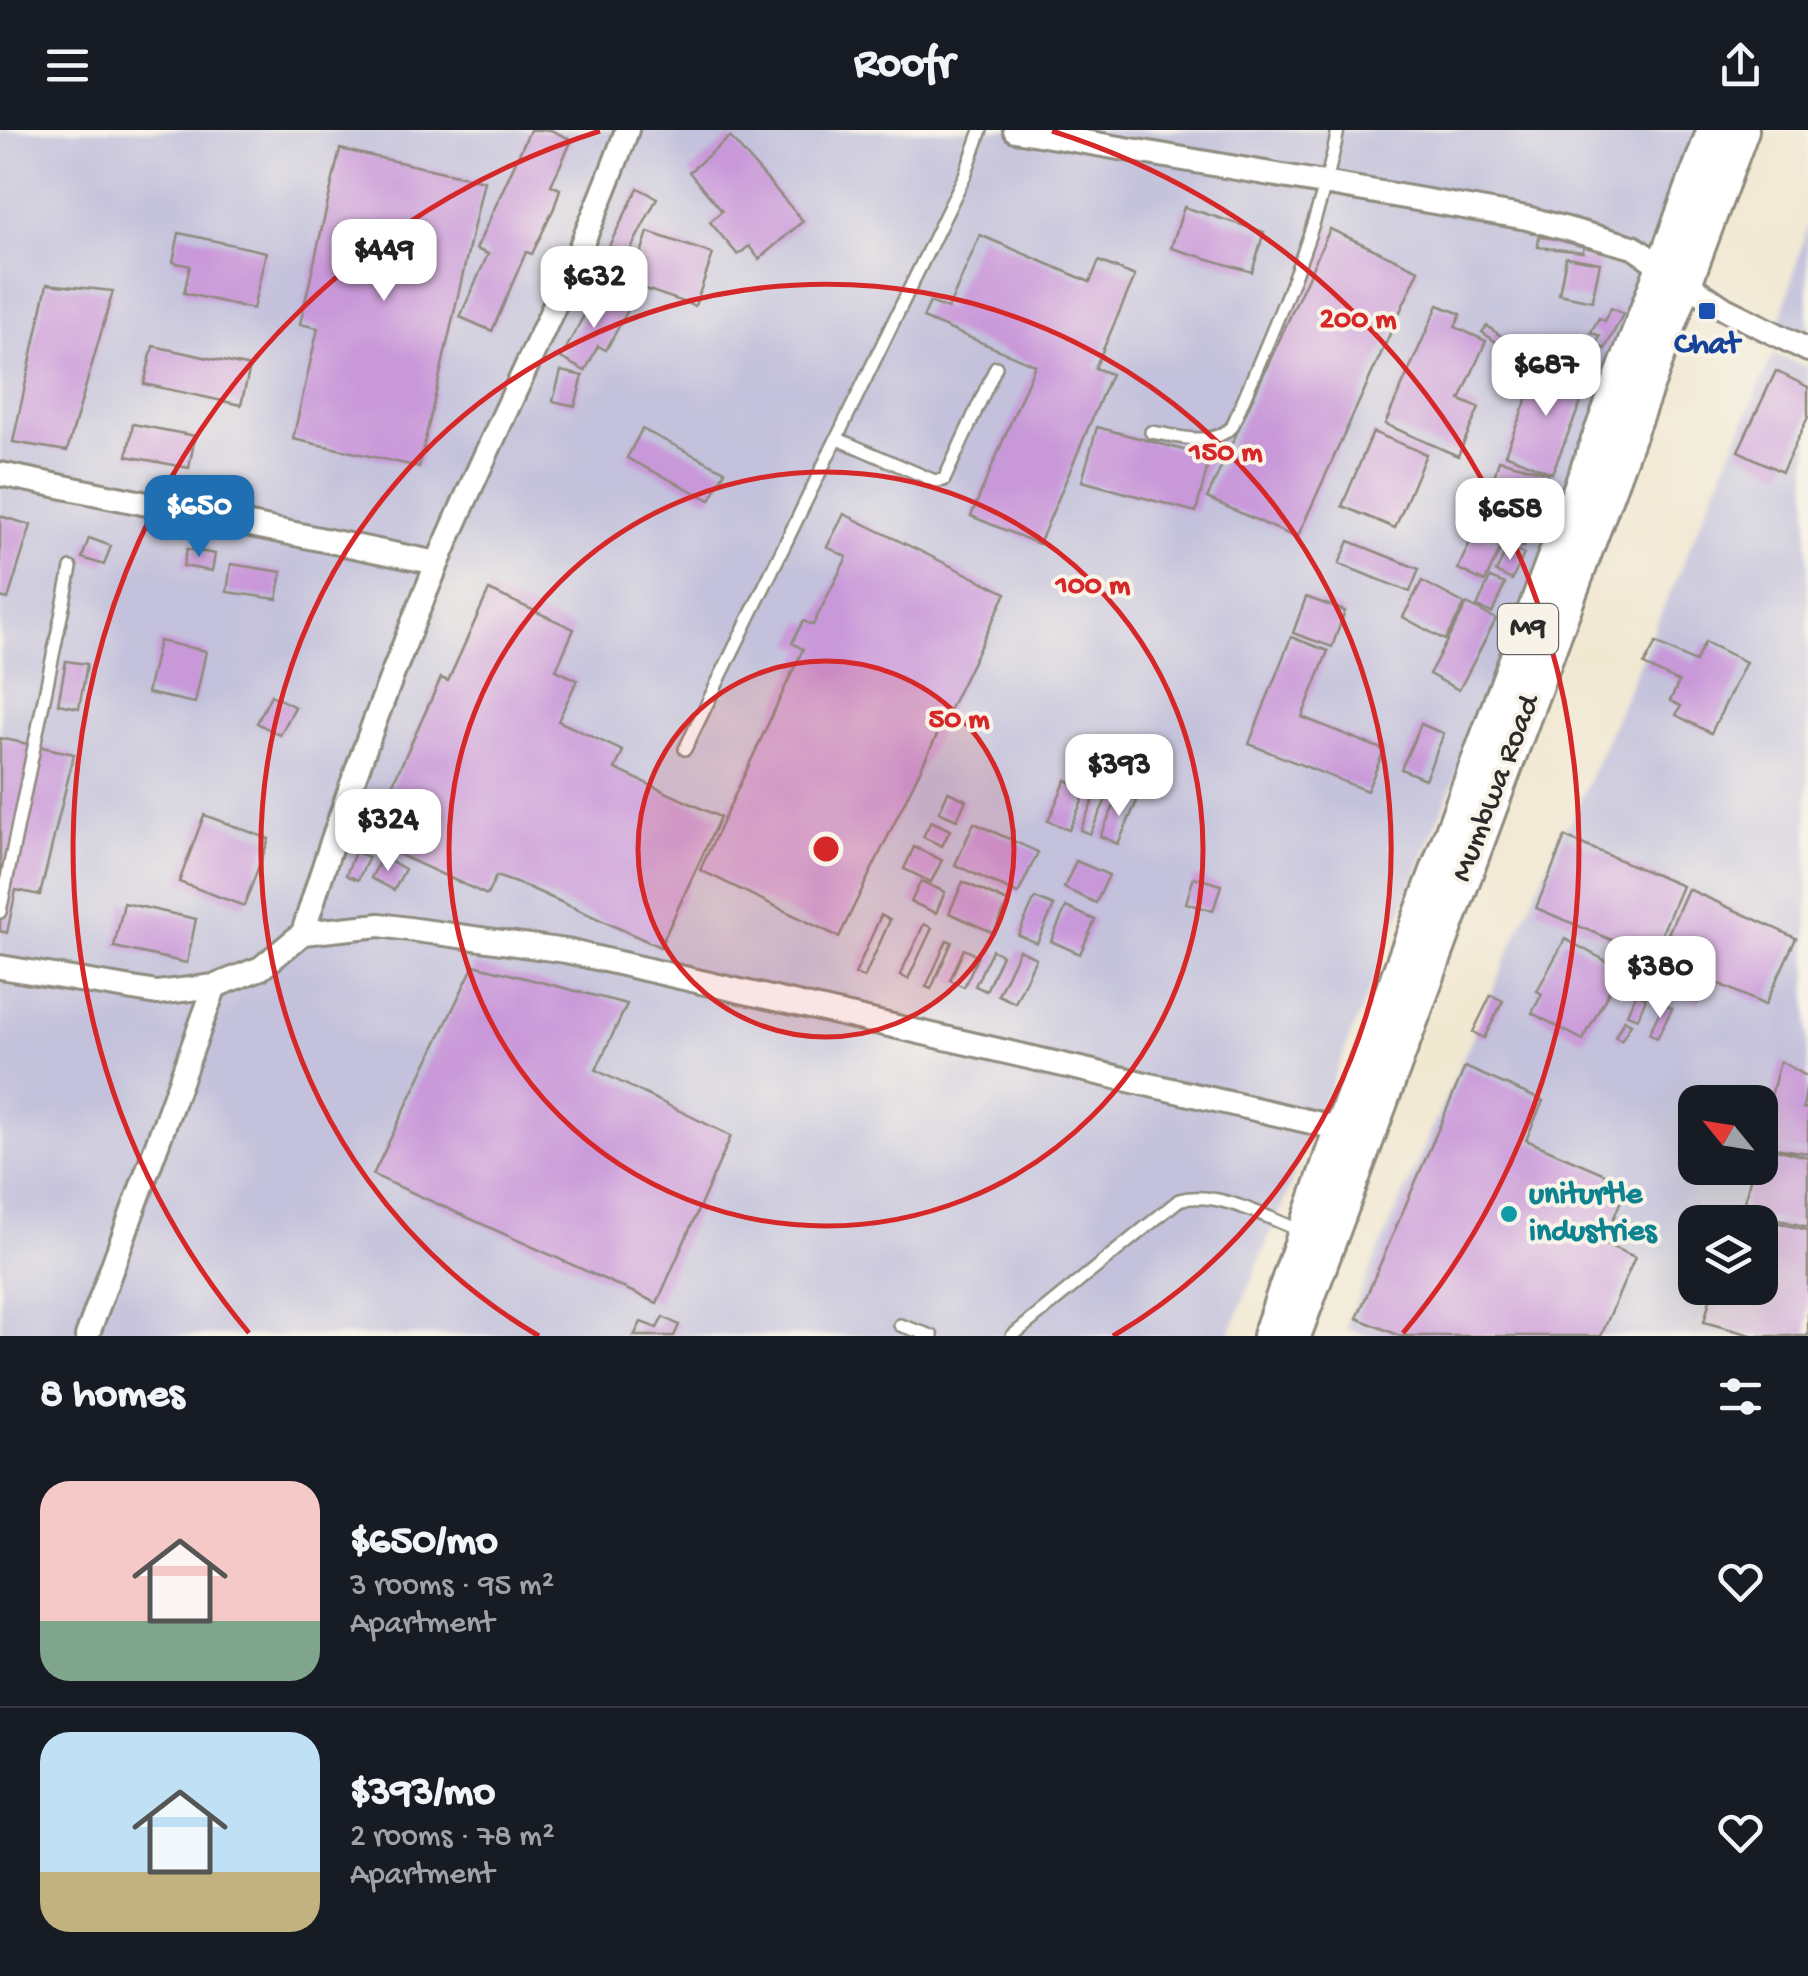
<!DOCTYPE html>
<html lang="en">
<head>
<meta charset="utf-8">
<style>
	body { margin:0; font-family:"Gochi Hand",sans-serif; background:#20242c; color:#f1f3f6; height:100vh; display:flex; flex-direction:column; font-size:38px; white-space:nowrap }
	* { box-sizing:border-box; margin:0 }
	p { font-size:32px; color:#9ea1a6 }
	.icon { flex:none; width:55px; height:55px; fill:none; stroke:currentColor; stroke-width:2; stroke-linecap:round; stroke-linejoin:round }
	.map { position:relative; height:1206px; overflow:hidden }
	.sheet { display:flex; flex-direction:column; background:#171b24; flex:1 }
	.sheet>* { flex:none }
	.needle { width:65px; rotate:300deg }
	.fabs { position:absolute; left:1678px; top:955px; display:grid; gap:20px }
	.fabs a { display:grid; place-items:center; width:100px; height:100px; border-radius:20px; background:#171b24; box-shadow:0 10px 40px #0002; font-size:50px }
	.price { position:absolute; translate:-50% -85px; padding:0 22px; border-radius:20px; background:#fff; color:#222; font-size:32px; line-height:65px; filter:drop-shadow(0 2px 5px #0008) }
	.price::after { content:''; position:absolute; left:50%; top:60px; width:30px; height:22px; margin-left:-15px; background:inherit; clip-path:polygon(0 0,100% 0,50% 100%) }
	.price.active { background:#1f6fb2; color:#fff }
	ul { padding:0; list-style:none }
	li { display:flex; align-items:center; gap:30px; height:250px; padding:0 40px }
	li+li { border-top:2px solid #363941 }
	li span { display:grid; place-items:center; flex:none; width:280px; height:200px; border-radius:30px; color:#555 }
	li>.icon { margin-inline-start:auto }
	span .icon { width:120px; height:120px; fill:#fffc; stroke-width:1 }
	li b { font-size:42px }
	h2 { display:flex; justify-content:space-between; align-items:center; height:120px; padding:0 40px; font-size:42px }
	header { display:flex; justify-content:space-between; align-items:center; height:130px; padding:0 40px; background:#171b24; font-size:45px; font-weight:800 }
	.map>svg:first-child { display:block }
	.industrial { fill:#c3c1db; fill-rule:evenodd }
	.building { fill:#c998d9 }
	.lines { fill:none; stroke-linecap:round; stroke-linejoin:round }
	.service-casing { stroke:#8e8a7e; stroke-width:16 }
	.minor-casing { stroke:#8e8a7e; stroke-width:28 }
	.primary-casing { stroke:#8e8a7e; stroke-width:38 }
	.service { stroke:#fff; stroke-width:11 }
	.minor { stroke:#fff; stroke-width:22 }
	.primary { stroke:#fff; stroke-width:32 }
	.ring { fill:none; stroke:#d62828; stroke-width:5 }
	.transit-dot { fill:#1a4fb4; stroke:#f7f3e8; stroke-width:4 }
	.culture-dot { fill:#0f9aa8; stroke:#f7f3e8; stroke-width:4 }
	.labels { text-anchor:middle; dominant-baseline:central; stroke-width:8; stroke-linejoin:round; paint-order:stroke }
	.shield { fill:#f7f3e8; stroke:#686764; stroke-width:2.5 }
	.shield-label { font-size:30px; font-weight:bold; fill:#2b2b2b }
	.transit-label { font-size:32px; font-weight:bold; fill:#164399; stroke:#f7f3e8 }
	.street-label { font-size:32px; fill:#2b2b2b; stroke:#f7f3e8 }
	.culture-label { font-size:32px; font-weight:bold; fill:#0d838f; stroke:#f7f3e8; text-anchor:start }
	.centre { fill:#d62828; stroke:#f7f3e8; stroke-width:5 }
	.ring-label { font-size:30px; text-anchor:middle; font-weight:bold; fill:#d62828; stroke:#f7f3e8; stroke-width:8; stroke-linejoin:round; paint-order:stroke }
</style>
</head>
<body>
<header><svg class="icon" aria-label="menu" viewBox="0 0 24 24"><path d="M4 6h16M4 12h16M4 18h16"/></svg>Roofr<svg class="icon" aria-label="share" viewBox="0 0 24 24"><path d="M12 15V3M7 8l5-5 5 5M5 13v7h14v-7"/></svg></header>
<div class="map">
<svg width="1808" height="1206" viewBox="0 0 1808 1206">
	<rect width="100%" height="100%" fill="#f7f3e8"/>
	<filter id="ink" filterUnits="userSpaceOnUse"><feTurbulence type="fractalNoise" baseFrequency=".01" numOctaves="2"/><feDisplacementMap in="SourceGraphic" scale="20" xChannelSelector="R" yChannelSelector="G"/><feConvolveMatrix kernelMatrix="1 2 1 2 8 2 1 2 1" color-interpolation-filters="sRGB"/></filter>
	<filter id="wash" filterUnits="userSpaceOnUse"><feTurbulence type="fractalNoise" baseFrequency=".0048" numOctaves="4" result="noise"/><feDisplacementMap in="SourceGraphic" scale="40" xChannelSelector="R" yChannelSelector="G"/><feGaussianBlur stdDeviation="2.25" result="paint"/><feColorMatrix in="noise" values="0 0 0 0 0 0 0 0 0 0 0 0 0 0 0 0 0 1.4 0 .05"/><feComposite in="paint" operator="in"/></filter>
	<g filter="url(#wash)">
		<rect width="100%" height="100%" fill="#f1e8d2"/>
		<g class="industrial">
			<polygon points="0,0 1704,0 1587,324 1229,1206 0,1206"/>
			<polygon points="1808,93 1808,212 1778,200"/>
			<path d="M1773,224L1808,238V1206H1367L1345,1198L1564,697L1570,694ZM1695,972H1760V1038H1695ZM1695,1092H1760V1158H1695Z"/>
		</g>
		<g id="blocks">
			<g class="building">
				<polygon points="530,0 551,0 572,10 551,55 560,59 554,78 532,124 526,122 492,201 460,187 488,124 476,119"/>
				<polygon points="730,7 803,91 759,129 749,116 738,125 710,92 722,81 689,42"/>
				<polygon points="340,19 484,51 419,337 293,309 318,198 300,194"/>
				<polygon points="638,58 657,68 620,140 602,130"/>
				<polygon points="1184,77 1264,102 1252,142 1171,118"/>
				<polygon points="1330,99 1419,140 1297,408 1207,368"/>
				<polygon points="648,102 713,124 695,176 631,154"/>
				<polygon points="179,103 266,122 253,179 184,163 190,136 173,132"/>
				<polygon points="980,105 1090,152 1099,131 1135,146 1095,238 1111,244 1039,414 971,386 1035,235 923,188 930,172 948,179"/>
				<polygon points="1539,107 1584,111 1583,122 1538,117"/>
				<polygon points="1566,127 1600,133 1592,171 1559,164"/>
				<polygon points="47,154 113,161 67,321 13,312"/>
				<polygon points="596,163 628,180 606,220 598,216 585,241 561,228"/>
				<polygon points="1438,175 1461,184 1455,197 1486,211 1460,270 1479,278 1458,326 1385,294"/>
				<polygon points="1611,178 1623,184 1605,219 1596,215 1600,206 1591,202 1599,188 1605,191"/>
				<polygon points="1487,196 1508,211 1503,217 1482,202"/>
				<polygon points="153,216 250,237 241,275 144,254"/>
				<polygon points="1540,236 1588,255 1552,343 1505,324"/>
				<polygon points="561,241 583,246 575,276 553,271"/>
				<polygon points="1776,241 1808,257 1808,287 1782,342 1738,321"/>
				<polygon points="133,294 195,306 189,338 127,326"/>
				<polygon points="1097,297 1210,327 1196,382 1082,351"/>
				<polygon points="642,299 725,341 710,370 627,328"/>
				<polygon points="1373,302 1426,324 1395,398 1342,376"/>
				<polygon points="1499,330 1549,343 1537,385 1487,372"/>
				<polygon points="844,384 1006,463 839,807 700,740 803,519 792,513 803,491 813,495 847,427 827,417"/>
				<polygon points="1499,385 1531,398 1524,417 1491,404"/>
				<polygon points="0,386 31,395 8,469 0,467"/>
				<polygon points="1474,403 1502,415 1485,452 1458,439"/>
				<polygon points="89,408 111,416 104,435 82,428"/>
				<polygon points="1349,411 1419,439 1410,462 1339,434"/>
				<polygon points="1508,417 1524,424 1512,450 1496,442"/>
				<polygon points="187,419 215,424 212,441 183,436"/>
				<polygon points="231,434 282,442 277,469 227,462"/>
				<polygon points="1490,448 1505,454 1492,483 1477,477"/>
				<polygon points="1422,451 1465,474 1445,510 1403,487"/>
				<polygon points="489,460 574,499 556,540 577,550 558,591 623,621 615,639 720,687 660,817 530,758 496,746 487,765 367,710 441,548 448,551"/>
				<polygon points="1306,467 1345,481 1332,517 1293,503"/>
				<polygon points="1467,474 1496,489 1459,560 1429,544"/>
				<polygon points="1291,507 1328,521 1302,587 1384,620 1367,661 1249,614"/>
				<polygon points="159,511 206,521 195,573 147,563"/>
				<polygon points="1705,512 1746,532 1711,603 1676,585 1681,576 1670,571 1679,552 1644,535 1656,513 1695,532"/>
				<polygon points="66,531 87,534 79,578 58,574"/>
				<polygon points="271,565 295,577 280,605 257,593"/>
				<polygon points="1421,594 1444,604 1425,649 1401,639"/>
				<polygon points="0,608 74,624 40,765 16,760 7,803 0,801"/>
				<polygon points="1066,650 1087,660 1069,700 1048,691"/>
				<polygon points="1099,658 1109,663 1090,704 1080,700"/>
				<polygon points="948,662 966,670 957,690 939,682"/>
				<polygon points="1120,663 1137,671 1118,714 1100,706"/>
				<polygon points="204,685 269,709 244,776 179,752"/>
				<polygon points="931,691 950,700 942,716 923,707"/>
				<polygon points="974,693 1038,722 1018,764 955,735"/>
				<polygon points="1565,707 1682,756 1652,827 1536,778"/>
				<polygon points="914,717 942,730 931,752 904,739"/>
				<polygon points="355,722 369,727 358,750 346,745"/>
				<polygon points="382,727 405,739 394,760 371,748"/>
				<polygon points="1076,731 1109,745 1096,773 1064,758"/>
				<polygon points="1194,747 1221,755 1213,781 1186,773"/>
				<polygon points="921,751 945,762 936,783 911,772"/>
				<polygon points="963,752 1008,772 994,803 949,783"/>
				<polygon points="1688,759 1796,808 1765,875 1658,826"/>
				<polygon points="1035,768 1054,776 1037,813 1018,805"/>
				<polygon points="124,773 196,789 187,833 114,817"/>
				<polygon points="1066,777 1095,790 1080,824 1051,811"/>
				<polygon points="881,785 890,790 864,848 855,844"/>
				<polygon points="924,794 932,798 908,849 900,845"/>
				<polygon points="1565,809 1621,839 1583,910 1532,883 1542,864 1537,861"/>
				<polygon points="947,810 952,812 931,859 926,857"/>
				<polygon points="964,819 978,826 964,857 950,850"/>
				<polygon points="992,820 1002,825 986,861 975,856"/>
				<polygon points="1019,820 1036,828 1015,873 998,865"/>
				<polygon points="474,835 627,874 596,940 731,1006 657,1173 373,1045"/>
				<polygon points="1686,851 1704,862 1698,872 1680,862"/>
				<polygon points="1636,863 1646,868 1638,888 1627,884"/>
				<polygon points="1491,865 1503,871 1484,908 1473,902"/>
				<polygon points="1664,874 1672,879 1657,908 1649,903"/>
				<polygon points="1624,890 1631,894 1621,911 1615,907"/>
				<polygon points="1780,931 1808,947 1803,978 1808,979 1808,1023 1768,1017 1808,1027 1808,1097 1742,1081 1753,1038 1760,1038 1760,1009"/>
				<polygon points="1465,937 1543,971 1526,1010 1628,1054 1603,1113 1635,1127 1601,1206 1400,1206 1357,1188"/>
				<polygon points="1776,1092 1808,1100 1808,1206 1755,1206 1704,1192 1713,1158 1760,1158 1760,1109 1771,1112"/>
				<polygon points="663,1187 679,1195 674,1206 634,1206 641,1192 657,1198"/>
			</g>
		</g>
	</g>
	<g filter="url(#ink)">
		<use href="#blocks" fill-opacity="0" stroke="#8e8a7e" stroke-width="2.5"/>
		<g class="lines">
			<defs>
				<g id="service">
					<path d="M1151,302C1180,306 1209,318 1232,297C1272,200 1318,104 1338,0"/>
					<polyline points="838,309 935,351 944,350 996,237"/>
					<polyline points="685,619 965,45 981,0"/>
					<polyline points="0,782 71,438"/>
					<polyline points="900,1195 932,1206"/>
					<path d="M1012,1206L1179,1070C1218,1060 1265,1087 1302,1101"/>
				</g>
				<g id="minor">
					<polyline points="1015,0 1527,88 1633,117 1725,179 1808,220"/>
					<polyline points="0,344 437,433"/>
					<path d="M303,803C341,678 387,553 438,432C499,287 574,148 627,0"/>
					<polyline points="0,837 157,863 215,856 261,838 303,803 380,795 566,821 1355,1002"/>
					<polyline points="87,1206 215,856"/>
				</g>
				<g id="primary">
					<polyline points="1269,1206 1341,998 1714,0"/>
					<polyline points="1294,1206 1742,0"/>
				</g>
			</defs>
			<use href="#service" class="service-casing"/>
			<use href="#minor" class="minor-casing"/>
			<use href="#primary" class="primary-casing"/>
			<use href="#service" class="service"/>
			<use href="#minor" class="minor"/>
			<use href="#primary" class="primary"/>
		</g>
	</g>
	<circle cx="826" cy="719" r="188" fill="#d62828" fill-opacity=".12"/>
	<g class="ring">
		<circle cx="826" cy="719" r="188"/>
		<circle cx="826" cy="719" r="377"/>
		<path d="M539 1206A565 565 0 1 1 1113 1206"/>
		<path d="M249 1203A753 753 0 0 1 600 1M1052 1A753 753 0 0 1 1403 1203"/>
	</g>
	<rect class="transit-dot" x="1697" y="171" width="20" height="20" rx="5"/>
	<circle class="culture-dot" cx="1509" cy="1084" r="10"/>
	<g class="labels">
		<rect class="shield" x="1498" y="474" width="60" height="50" rx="8"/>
		<g class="shield-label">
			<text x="1528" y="499">M9</text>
		</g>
		<g class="transit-label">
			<text x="1707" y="216">Chat</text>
		</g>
		<g class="street-label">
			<text transform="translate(1497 659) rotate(-69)">Mumbwa Road</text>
		</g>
		<g class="culture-label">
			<text x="1529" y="1066">uniturtle<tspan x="1529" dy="37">industries</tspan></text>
		</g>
	</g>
	<circle cx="826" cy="719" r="15" class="centre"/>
	<g class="ring-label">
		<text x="1358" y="197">200 m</text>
		<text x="1226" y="330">150 m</text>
		<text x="1093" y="463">100 m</text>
		<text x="959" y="597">50 m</text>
	</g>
</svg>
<div class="fabs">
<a><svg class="needle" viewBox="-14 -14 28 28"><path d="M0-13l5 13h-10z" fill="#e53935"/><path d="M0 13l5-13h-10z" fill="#9ea1a6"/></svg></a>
<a><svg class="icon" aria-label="layers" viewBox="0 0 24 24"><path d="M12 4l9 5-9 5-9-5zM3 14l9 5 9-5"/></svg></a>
</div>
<b class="price" style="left:384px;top:174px">$449</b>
<b class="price" style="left:594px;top:201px">$632</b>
<b class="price" style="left:1546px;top:289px">$687</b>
<b class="price active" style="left:199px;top:430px">$650</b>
<b class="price" style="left:1510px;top:433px">$658</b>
<b class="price" style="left:1119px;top:689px">$393</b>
<b class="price" style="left:388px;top:744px">$324</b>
<b class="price" style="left:1660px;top:891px">$380</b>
</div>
<section class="sheet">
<h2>8 homes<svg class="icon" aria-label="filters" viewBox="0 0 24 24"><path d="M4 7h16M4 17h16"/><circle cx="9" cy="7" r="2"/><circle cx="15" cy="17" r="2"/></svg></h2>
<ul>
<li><span style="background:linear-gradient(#f6c9c9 70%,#7fa58c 0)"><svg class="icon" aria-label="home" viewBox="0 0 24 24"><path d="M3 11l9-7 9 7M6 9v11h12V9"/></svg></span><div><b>$650/mo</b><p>3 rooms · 95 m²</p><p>Apartment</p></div><svg class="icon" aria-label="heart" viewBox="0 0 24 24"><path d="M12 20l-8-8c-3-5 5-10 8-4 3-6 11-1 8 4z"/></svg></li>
<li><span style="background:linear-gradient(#bfe0f5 70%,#c2b280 0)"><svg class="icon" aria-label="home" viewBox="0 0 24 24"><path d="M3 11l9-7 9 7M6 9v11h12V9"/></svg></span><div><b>$393/mo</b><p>2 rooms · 78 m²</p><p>Apartment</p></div><svg class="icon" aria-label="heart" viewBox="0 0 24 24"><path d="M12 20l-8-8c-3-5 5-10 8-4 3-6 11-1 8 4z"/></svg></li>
</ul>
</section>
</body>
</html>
